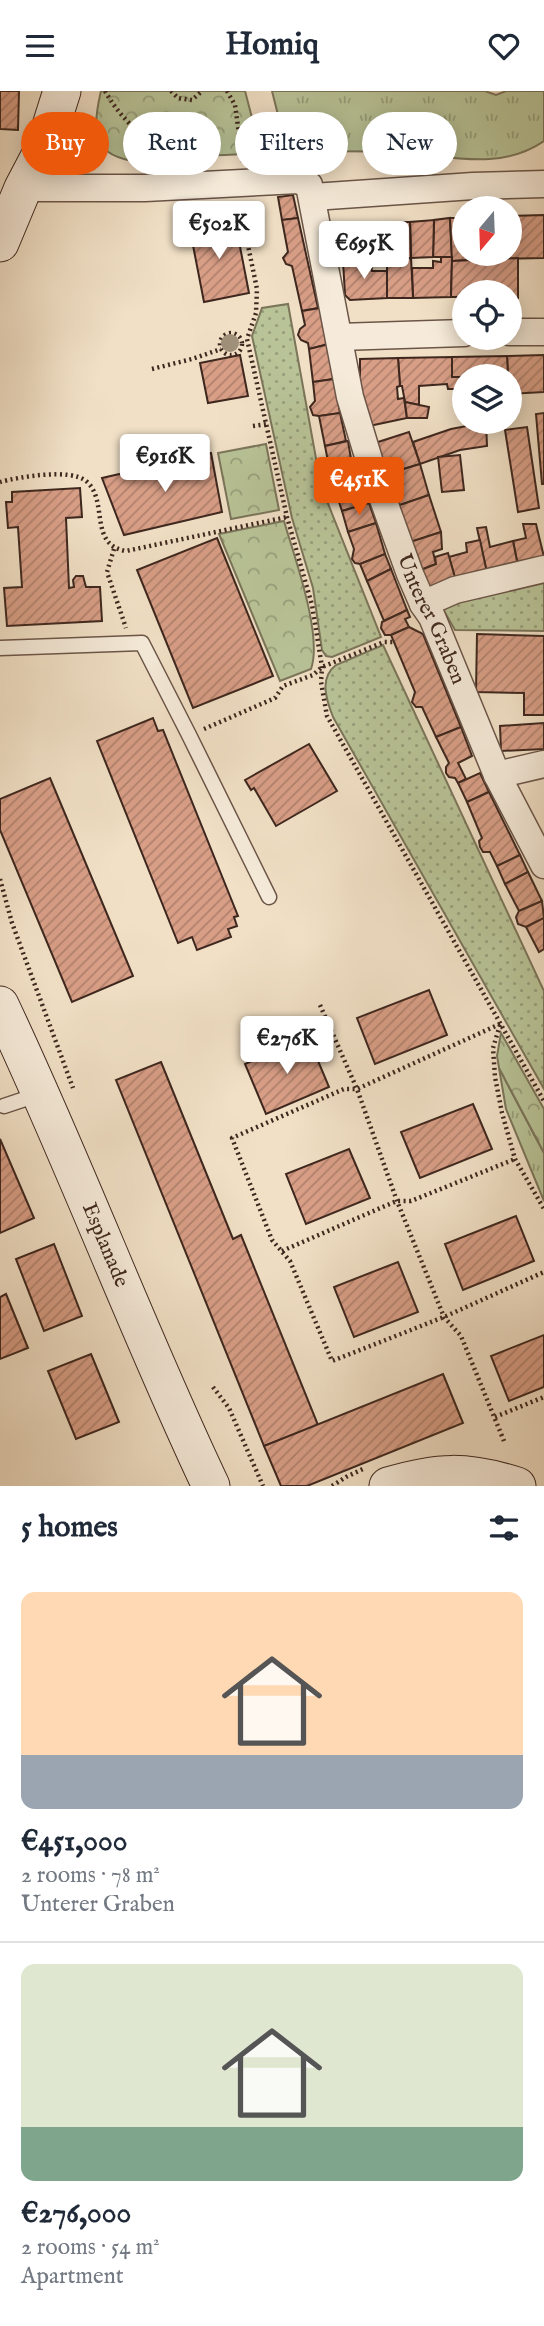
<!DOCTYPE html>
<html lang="en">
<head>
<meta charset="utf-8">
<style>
	body { margin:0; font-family:"IM FELL English",serif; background:#f6f6f7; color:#1f2937; height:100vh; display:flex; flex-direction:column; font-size:26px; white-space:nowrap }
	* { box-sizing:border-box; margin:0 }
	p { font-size:23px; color:#747a83 }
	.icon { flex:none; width:38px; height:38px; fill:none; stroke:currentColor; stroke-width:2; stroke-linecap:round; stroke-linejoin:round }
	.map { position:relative; height:1395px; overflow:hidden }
	.side { display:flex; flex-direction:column; background:#fff; flex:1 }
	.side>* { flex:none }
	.hud { position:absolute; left:21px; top:21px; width:502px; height:63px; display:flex; gap:14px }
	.needle { width:46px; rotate:199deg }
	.tools { position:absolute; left:452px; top:105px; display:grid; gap:14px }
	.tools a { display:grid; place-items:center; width:70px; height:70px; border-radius:50%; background:#fff; box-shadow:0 4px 18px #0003; font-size:35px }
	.price { position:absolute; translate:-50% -60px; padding:0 16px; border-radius:7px; background:#fff; color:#222; font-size:23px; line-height:46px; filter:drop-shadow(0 2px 4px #0008) }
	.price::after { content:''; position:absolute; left:50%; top:42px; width:21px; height:16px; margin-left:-10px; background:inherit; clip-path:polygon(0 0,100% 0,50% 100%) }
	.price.selected { background:#ea580c; color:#fff }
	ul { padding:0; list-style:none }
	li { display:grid; align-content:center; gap:14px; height:371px; padding:0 21px }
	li+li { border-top:2px solid #e0e1e3 }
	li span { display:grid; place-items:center; height:217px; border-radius:14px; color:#555 }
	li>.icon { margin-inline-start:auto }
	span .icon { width:126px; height:126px; fill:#fffc; stroke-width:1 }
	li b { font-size:30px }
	h2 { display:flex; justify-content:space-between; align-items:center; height:84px; padding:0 21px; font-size:30px }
	.tag { padding:0 24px; border-radius:32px; background:#fff; box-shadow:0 4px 18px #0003; font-size:24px; line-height:63px }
	.tag.selected { background:#ea580c; color:#fff }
	header { display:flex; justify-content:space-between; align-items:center; height:91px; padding:0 21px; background:#fff; font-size:32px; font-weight:700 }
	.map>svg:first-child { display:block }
	.grass { fill:url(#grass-tufts); stroke:#7b755a; stroke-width:2 }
	.forest { fill:url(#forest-crowns); stroke:#7b755a; stroke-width:2 }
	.garden { fill:url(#garden-dots); stroke:#7b755a; stroke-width:2 }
	.building { fill:url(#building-hatch); stroke:#3e271e; stroke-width:2 }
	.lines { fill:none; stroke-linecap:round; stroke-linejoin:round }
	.lane-casing { stroke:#6b5548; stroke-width:17 }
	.street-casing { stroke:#6b5548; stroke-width:29 }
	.secondary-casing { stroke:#3e271e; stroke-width:39 }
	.path { stroke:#3e271e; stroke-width:4.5; stroke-dasharray:2 3.5; stroke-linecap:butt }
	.lane { stroke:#f6ebda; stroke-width:14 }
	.street { stroke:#f6ebda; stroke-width:26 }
	.secondary { stroke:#f6ebda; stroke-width:37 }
	.tree { fill:#9f907a }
	.labels { text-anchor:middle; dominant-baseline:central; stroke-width:5; stroke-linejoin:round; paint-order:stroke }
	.street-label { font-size:21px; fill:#3e271e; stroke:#f6ebda }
</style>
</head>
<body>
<header><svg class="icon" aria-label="menu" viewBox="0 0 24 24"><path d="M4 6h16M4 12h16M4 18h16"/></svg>Homiq<svg class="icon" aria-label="heart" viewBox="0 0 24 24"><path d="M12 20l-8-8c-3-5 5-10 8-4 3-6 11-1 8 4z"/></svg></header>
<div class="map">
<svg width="544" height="1395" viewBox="0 0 544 1395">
	<defs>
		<pattern id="grass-tufts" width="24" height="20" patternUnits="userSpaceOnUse" patternTransform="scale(1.75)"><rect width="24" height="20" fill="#b8c397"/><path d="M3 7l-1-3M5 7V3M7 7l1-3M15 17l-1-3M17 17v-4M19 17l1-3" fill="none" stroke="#979e7b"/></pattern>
		<pattern id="forest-crowns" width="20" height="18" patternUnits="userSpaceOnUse" patternTransform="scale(1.75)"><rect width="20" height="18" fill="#b8c397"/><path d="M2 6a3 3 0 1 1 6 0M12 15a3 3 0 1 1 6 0" fill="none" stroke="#979e7b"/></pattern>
		<pattern id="garden-dots" width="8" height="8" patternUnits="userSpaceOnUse" patternTransform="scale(1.75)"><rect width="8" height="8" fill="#b8c397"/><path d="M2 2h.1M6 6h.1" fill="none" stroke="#979e7b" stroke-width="1.8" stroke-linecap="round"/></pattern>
		<pattern id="building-hatch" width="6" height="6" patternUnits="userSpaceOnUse" patternTransform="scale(1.75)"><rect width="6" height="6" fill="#d89e86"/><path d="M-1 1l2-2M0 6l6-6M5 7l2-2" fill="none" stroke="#b1816d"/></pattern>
	</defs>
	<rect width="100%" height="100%" fill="#f1e0c6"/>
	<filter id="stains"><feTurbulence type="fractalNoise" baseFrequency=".00286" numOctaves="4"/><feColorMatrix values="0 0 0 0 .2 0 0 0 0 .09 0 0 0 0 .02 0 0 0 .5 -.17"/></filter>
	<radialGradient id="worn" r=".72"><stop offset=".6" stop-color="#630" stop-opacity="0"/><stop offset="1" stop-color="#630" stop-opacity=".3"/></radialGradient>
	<g class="grass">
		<path d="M272,0H485L496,4L506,0H544V50C502,79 454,66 407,62C368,59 327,61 287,60Z"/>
		<polygon points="499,977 544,1062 544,1110 506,1018"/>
	</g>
	<g class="forest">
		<path d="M101,0H245L261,61C228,65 200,66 168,59L160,73C103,69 87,59 101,0Z"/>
		<polygon points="266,353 279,419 231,428 218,362"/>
		<path d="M284,430C294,465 323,544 311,578L280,590L219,443Z"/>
		<polygon points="501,942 544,1018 544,1062 499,977 497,965"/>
	</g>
	<g class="garden">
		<polygon points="288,213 321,395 381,546 332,566 326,565 322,559 313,497 292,427 252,245 262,217"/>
		<polygon points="544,488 544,540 455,539 440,513"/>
		<path d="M383,554L544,900V998L333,626C326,608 319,587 336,574Z"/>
	</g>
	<g class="building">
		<polygon points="0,0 19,0 18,39 0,38"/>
		<polygon points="293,104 298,127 282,129 278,106"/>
		<polygon points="544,124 544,167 493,168 493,163 509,163 509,125"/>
		<polygon points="298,127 318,217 302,220 292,175 286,173 283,167 288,161 282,129"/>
		<polygon points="450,127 452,166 433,166 434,129"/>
		<polygon points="450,127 464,127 464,163 493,163 493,168 452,170"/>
		<polygon points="434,129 433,166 411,167 410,131"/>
		<polygon points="235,130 249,202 204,211 190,139"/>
		<polygon points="339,131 410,131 411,167 395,168 395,154 359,156 360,169 343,170"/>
		<polygon points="441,166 452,166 451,206 413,207 412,177 433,177 433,170 441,171"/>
		<polygon points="411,167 413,207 387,207 387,168"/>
		<polygon points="518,167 518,207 509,207 509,201 464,201 464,206 451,206 452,170"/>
		<polygon points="360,169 361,173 371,172 372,180 387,180 387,207 350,209 345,204 343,170"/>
		<polygon points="320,217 329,253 309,258 308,252 301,249 298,244 300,238 305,234 302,220"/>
		<polygon points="329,253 334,288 313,291 309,258"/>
		<polygon points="240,264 248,305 208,312 200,272"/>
		<polygon points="544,264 544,301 509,303 507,265"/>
		<polygon points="507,265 508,285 464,285 463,298 463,286 452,286 452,266"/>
		<polygon points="452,266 452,286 463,286 463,298 448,298 447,293 419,295 419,314 405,311 402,295 400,295 398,267"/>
		<polygon points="398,267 400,295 397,296 398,308 404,307 407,327 369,335 360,295 360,268"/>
		<polygon points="334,288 340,322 319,325 313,324 310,316 315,310 313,291"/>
		<polygon points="405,311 429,316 427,327 407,327"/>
		<polygon points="340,322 346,350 325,355 319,325"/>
		<polygon points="544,322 544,393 542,393 536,323"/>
		<polygon points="467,331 486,331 487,355 460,359 420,373 413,351 451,338 467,335"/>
		<polygon points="527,336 539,417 518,421 505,339"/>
		<polygon points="409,341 420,373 384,384 372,353"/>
		<polygon points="348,350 351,368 356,377 331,386 325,355"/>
		<polygon points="211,362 222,421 124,444 102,387"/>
		<polygon points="460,364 464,399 442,401 438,366"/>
		<polygon points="420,373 429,404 394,416 384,384"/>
		<polygon points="355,380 359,382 369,412 342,420 336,402 328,401 325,392 329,387"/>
		<polygon points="80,397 82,426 66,427 69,497 74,496 73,489 76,485 83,485 86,496 100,496 102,530 7,535 4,497 22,496 18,436 8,437 6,411 12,411 12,401"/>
		<polygon points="429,404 441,441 407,452 394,416"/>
		<polygon points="369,412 376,432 348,441 342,420"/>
		<polygon points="376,432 385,463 360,473 355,472 352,468 354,458 348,441"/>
		<polygon points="523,433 536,433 544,466 518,475 513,450 526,447"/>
		<polygon points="486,436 490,456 513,450 518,475 487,482 477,437"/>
		<polygon points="441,441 442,458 433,461 436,473 418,480 407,452"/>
		<polygon points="217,447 273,585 193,617 137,479"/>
		<polygon points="480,449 487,482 456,490 449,466 467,461 466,452"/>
		<polygon points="448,462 456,490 429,499 418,480 436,473 435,466"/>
		<polygon points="385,463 391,478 367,490 360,473"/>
		<polygon points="391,478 407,519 384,530 367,490"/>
		<polygon points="407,519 410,526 405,528 409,536 391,544 385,544 381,537 382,531"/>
		<polygon points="409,536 423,543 461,636 436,646 422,616 416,616 412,611 415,601 391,544"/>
		<polygon points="477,543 544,545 544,624 524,624 524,602 476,601"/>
		<polygon points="153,627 158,640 163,639 238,825 234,826 237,835 228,838 231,846 197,859 192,846 178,852 97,650"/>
		<polygon points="544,632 544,658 501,660 500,635"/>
		<polygon points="461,636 472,665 458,672 466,688 458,692 455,687 449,686 446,682 446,676 449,672 436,646"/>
		<polygon points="309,653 337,700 276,735 254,697 251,699 245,689"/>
		<polygon points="480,682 489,701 467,711 458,692"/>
		<polygon points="50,687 133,885 72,911 0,739 0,708"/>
		<polygon points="489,701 520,764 497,775 490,761 483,761 480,756 479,750 482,747 467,711"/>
		<polygon points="520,764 528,781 505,793 497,775"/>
		<polygon points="528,781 542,810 519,820 505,793"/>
		<polygon points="542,810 544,827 526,836 518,833 516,826 519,820"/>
		<polygon points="544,827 544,858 539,861 526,836"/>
		<polygon points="429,899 447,944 375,973 357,927"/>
		<polygon points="308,946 329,996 266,1023 245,973"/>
		<polygon points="161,971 233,1148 241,1144 318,1334 264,1355 116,989"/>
		<polygon points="473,1013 492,1058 420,1087 401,1041"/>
		<polygon points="0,1048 34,1127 0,1142"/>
		<polygon points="349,1058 370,1107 306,1133 286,1083"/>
		<polygon points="516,1125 534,1170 463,1199 445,1153"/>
		<polygon points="54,1153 82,1225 44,1240 16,1168"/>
		<polygon points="398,1171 418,1221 354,1246 334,1196"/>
		<polygon points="6,1203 28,1257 0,1268 0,1206"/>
		<polygon points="544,1244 544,1296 509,1310 491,1265"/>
		<polygon points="91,1263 119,1331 76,1348 48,1280"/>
		<polygon points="443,1283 463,1332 307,1395 281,1395 264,1355"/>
	</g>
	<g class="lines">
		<defs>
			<g id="lane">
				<polyline points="0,557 142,552 189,644 269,806"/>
				<polyline points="4,1015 40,1003"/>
			</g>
			<g id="street">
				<path id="s1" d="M23,97H145L298,89L309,94L350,306L371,375L410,483L423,513L432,526L497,684L544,774"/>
				<polyline points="313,106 473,95 544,93"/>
				<polyline points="509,241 544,241"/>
				<polyline points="339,246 464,242"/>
				<polyline points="423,513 455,499 544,478"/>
				<polyline points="497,684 544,673"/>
			</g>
			<g id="secondary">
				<polyline points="0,152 23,97 44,57 62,0"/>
				<path id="s2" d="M0,914C75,1072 136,1237 211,1395"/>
				<path d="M388,1395C438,1380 466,1379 517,1395"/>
			</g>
		</defs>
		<use href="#lane" class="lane-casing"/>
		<use href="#street" class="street-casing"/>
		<use href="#secondary" class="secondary-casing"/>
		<g class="path">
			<path d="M105,0C123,32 150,53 181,72"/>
			<polyline points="171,0 178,7 192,9 202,0"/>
			<polyline points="227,0 235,14 243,71"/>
			<polyline points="242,114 241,121 257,198 256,222 247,248 287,426 312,514 322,576 321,591 327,625 544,1010"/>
			<circle cx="231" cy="253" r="11"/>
			<polyline points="152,278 192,268 221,258"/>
			<polyline points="253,335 267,333"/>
			<path d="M0,391C19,386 70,377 86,390C109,409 88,454 126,460L287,426"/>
			<polyline points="114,458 107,481 126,537"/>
			<polyline points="204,638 275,607 283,595 313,584 322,576 384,551 394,551"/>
			<polyline points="0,788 12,832 73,997"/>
			<polyline points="320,914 357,998 397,1110 444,1226 461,1245 504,1350"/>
			<polyline points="500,933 357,998 344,998 232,1047 272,1149 290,1170 332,1270 444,1226 544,1181"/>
			<polyline points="500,934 493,957 495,986 502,1022 515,1068 544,1118"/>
			<polyline points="282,1160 385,1115 397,1110 411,1110 515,1068"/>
			<polyline points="213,1296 229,1317 263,1395"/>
			<polyline points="495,1326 544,1306"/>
			<polyline points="332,1395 346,1386 365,1377"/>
		</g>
		<use href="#lane" class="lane"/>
		<use href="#street" class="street"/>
		<use href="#secondary" class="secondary"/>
	</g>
	<circle class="tree" cx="230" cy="252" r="9"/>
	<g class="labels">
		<g class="street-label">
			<text stroke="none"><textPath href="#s1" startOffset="740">Unterer Graben</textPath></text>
			<text stroke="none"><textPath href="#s2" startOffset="262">Esplanade</textPath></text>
		</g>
	</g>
	<rect width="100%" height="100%" filter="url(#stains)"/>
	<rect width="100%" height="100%" fill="url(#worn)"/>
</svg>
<div class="tools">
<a><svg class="needle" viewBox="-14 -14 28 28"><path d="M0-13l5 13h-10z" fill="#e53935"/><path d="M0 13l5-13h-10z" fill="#747a83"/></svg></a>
<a><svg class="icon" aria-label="locate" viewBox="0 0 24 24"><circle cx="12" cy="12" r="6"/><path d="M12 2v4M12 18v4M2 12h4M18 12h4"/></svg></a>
<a><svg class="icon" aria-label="layers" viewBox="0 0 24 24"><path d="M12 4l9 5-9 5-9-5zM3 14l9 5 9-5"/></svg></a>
</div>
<b class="price" style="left:219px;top:170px">€502K</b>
<b class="price" style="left:364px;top:190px">€695K</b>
<b class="price" style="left:165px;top:403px">€916K</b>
<b class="price selected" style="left:359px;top:426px">€451K</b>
<b class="price" style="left:287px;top:985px">€276K</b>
<div class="hud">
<a class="tag selected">Buy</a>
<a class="tag">Rent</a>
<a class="tag">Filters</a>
<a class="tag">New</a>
</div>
</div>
<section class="side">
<h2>5 homes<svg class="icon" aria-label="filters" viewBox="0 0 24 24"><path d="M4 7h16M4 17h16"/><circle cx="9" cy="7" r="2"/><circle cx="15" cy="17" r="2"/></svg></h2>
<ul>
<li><span style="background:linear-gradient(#ffd9b3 75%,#9aa5b1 0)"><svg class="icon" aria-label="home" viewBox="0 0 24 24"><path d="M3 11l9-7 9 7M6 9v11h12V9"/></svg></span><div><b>€451,000</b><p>2 rooms · 78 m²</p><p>Unterer Graben</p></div></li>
<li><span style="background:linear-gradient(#dfe7d0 75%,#7fa58c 0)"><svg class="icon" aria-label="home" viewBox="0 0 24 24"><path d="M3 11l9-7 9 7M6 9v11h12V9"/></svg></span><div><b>€276,000</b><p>2 rooms · 54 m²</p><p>Apartment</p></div></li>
</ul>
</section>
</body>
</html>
